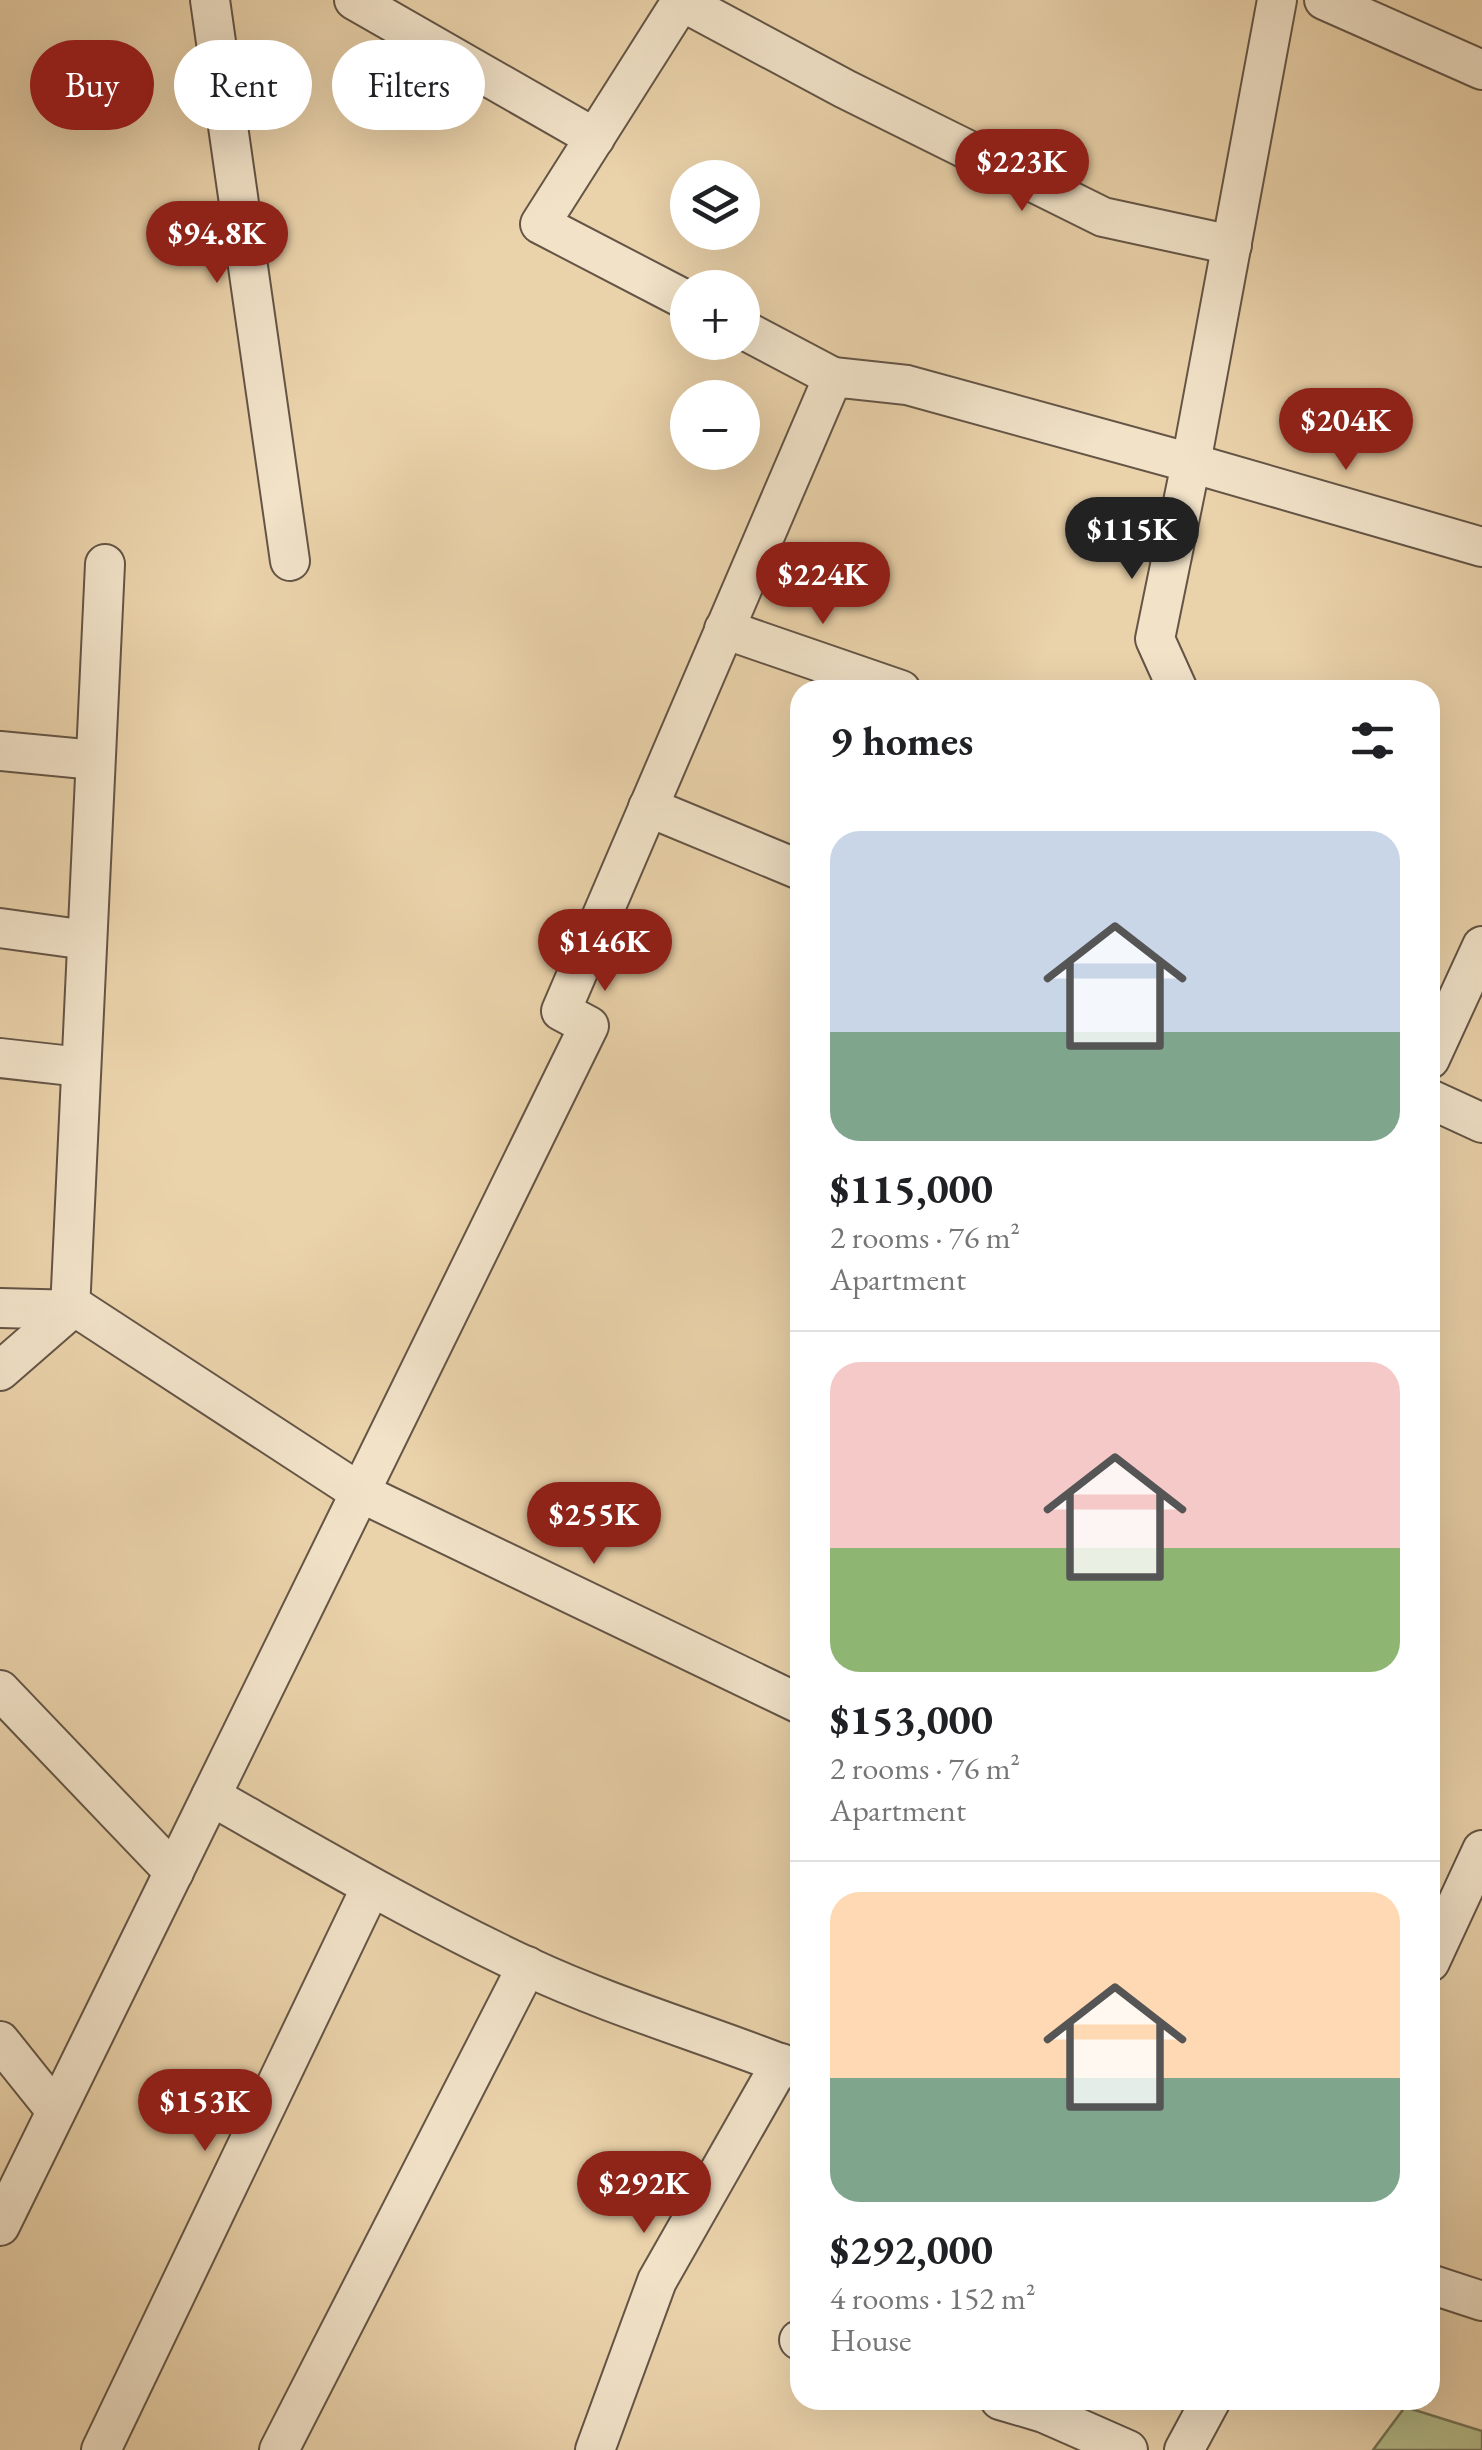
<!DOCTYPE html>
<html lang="en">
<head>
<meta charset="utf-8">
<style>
	body { margin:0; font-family:"EB Garamond",serif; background:#f2f2f2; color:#202124; height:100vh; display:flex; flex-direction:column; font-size:38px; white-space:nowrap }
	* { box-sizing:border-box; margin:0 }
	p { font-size:32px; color:#757577 }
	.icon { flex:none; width:55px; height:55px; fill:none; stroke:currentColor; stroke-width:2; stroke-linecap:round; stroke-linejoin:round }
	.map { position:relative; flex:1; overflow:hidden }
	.sheet { position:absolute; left:790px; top:680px; width:650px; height:1730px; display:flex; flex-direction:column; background:#fff; border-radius:30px; box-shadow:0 10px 40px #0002 }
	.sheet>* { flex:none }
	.hud { position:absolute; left:30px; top:40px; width:610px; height:90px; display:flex; gap:20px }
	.tools { position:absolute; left:670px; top:160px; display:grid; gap:20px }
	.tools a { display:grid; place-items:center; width:90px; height:90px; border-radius:50%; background:#fff; box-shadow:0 10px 40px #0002; font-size:50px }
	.price { position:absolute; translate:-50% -85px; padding:0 22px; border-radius:35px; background:#8f2418; color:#fff; font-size:32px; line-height:65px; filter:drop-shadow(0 2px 5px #0008) }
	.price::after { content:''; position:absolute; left:50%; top:60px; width:30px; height:22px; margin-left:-15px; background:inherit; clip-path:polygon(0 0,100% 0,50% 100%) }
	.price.active { background:#222; color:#fff }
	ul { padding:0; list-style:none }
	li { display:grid; align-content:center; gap:20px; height:530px; padding:0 40px }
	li+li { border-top:2px solid #e0e0e0 }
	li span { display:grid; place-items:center; height:310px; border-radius:30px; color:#555 }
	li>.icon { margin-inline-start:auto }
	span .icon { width:180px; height:180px; fill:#fffc; stroke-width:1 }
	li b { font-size:42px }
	h2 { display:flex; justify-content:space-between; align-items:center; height:120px; padding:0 40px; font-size:42px }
	.chip { padding:0 35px; border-radius:45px; background:#fff; box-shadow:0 10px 40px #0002; font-size:35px; line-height:90px }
	.chip.active { background:#8f2418; color:#fff }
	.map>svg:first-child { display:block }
	.green { fill:#b5bc8a; stroke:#767457; stroke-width:2.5 }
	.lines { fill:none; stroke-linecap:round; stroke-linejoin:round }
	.minor-casing { stroke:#645546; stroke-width:42 }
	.minor { stroke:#f1e2c8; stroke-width:38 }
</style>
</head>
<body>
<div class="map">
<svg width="1482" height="2450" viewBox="0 0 1482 2450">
	<rect width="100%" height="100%" fill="#ead2aa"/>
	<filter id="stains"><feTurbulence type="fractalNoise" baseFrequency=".002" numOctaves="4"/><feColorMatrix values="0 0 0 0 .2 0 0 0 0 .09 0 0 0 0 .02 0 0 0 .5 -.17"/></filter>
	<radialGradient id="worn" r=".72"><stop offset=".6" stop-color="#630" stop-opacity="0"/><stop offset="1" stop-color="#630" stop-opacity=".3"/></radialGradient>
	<polygon class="green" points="1405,2407 1482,2431 1482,2450 1373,2450"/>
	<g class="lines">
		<defs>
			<g id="minor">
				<polyline points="210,0 290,561"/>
				<polyline points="354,0 595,138"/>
				<polyline points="679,0 845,89 1103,217 1232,245"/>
				<polyline points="682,0 540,224 688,301"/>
				<polyline points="1324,0 1482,70"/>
				<polyline points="742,329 833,377"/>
				<polyline points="724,629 901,690"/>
				<polyline points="1178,690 1155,639 1191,463 1482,547"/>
				<polyline points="0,751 95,760"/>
				<polyline points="648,807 800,870"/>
				<polyline points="0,928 87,940"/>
				<polyline points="0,1058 81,1067"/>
				<polyline points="1430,1059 1482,946"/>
				<polyline points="1430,1099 1482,1123"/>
				<polyline points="0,1308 80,1310 359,1492 800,1704"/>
				<polyline points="0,1371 70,1310 105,564"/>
				<polyline points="0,1690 174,1872"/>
				<polyline points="1430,1962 1482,1850"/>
				<polyline points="0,2041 56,2111"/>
				<path d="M800,2071C710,2035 616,2008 528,1967C419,1916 315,1855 211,1796L589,1026L561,1011L833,377L907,385L1191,463L1277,0"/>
				<polyline points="0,2226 211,1796"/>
				<polyline points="1430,2284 1482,2301"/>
				<polyline points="799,2340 800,2340"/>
				<polyline points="1000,2400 1044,2413 1128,2450"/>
				<polyline points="101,2450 371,1887"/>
				<polyline points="279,2450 527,1966"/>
				<polyline points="595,2450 657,2281 781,2063"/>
				<polyline points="1184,2450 1211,2400"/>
			</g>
		</defs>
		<use href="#minor" class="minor-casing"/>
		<use href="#minor" class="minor"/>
	</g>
	<rect width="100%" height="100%" filter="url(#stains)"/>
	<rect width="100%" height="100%" fill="url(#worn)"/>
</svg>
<div class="tools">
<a><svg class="icon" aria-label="layers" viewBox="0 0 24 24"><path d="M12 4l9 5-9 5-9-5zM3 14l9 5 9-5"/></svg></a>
<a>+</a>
<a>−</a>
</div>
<b class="price" style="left:1022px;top:214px">$223K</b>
<b class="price" style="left:217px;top:286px">$94.8K</b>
<b class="price" style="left:1346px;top:473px">$204K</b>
<b class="price active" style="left:1132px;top:582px">$115K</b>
<b class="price" style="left:823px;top:627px">$224K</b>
<b class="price" style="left:605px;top:994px">$146K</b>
<b class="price" style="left:594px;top:1567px">$255K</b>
<b class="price" style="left:205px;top:2154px">$153K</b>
<b class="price" style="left:644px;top:2236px">$292K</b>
<div class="hud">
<a class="chip active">Buy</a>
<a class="chip">Rent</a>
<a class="chip">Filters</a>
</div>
<section class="sheet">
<h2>9 homes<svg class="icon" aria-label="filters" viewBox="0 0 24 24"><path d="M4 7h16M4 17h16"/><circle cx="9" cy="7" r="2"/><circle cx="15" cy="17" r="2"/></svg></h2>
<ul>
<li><span style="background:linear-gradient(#c9d6e8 65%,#7fa58c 0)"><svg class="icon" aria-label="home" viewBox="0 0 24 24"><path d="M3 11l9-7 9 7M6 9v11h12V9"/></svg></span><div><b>$115,000</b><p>2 rooms · 76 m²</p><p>Apartment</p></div></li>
<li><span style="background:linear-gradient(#f6c9c9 60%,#8fb573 0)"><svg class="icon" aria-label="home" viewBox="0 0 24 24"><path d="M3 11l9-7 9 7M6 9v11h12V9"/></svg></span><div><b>$153,000</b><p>2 rooms · 76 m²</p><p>Apartment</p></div></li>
<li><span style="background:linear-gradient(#ffd9b3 60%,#7fa58c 0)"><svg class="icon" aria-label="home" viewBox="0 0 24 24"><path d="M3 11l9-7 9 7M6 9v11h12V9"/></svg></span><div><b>$292,000</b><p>4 rooms · 152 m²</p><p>House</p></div></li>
</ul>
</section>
</div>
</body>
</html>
